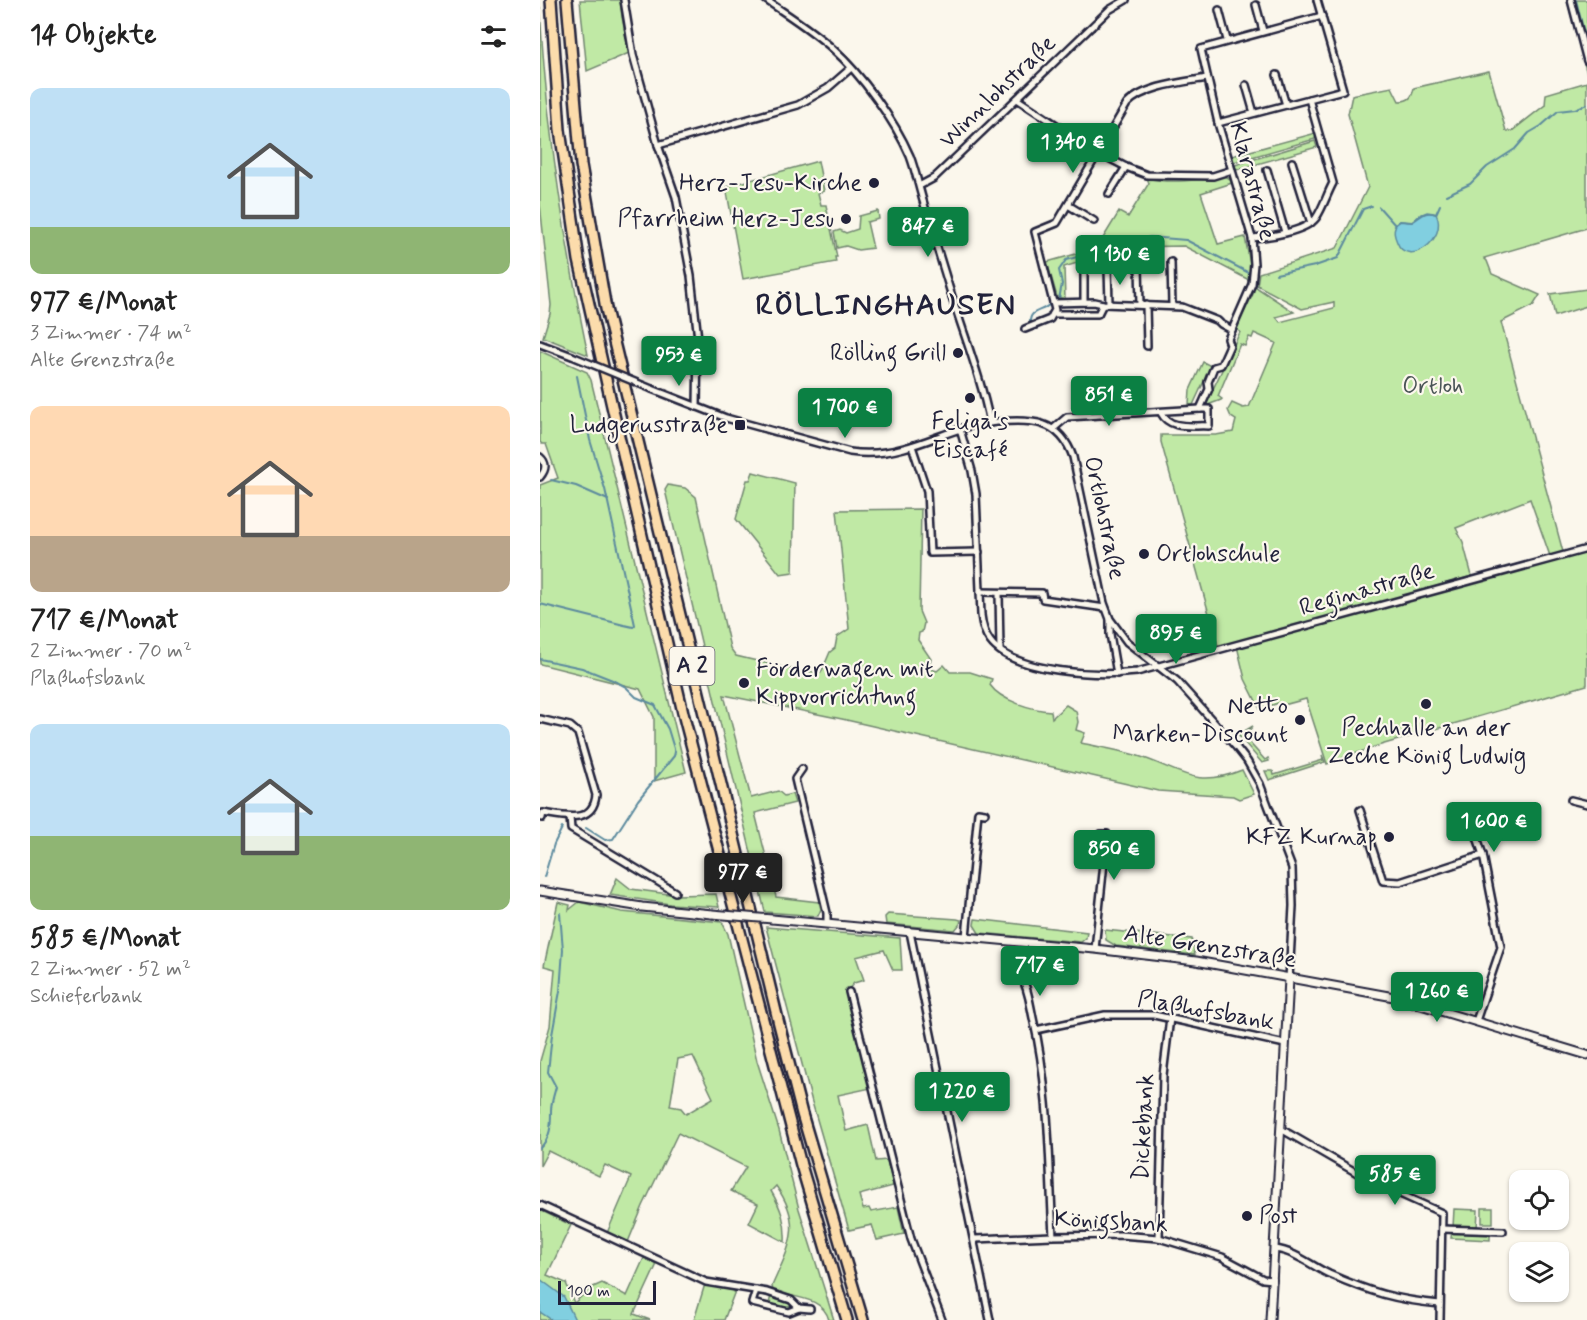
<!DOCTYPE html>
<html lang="de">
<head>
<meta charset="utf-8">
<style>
	body { margin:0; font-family:Mynerve,sans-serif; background:#f6f6f6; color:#222; height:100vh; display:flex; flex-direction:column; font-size:22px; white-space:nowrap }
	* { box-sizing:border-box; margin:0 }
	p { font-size:20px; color:#767676 }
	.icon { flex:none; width:33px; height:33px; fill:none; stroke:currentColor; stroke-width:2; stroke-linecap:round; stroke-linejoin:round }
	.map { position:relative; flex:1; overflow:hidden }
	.panel { display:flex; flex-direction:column; background:#fff; width:540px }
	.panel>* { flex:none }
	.fabs { position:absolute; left:969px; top:1170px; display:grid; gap:12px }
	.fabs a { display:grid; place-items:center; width:60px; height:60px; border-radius:12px; background:#fff; box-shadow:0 2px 4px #0004; font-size:30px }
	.scale { position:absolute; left:18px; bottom:15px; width:98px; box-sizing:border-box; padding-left:6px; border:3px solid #22223b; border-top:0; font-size:16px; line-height:21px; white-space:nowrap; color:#22223b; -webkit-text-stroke:4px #fbf7ec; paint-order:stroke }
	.price { position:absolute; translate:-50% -51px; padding:0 14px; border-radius:6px; background:#0b8043; color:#fff; font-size:20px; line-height:39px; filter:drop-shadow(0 2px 3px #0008) }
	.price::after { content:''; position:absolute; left:50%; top:36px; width:18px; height:14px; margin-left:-9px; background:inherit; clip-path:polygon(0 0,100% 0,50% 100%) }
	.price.selected { background:#222; color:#fff }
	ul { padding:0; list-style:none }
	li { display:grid; align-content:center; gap:12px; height:318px; padding:0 30px }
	li span { display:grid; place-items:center; height:186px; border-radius:12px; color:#555 }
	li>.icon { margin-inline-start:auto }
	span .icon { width:108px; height:108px; fill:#fffc; stroke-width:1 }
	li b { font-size:26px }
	h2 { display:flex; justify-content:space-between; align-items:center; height:72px; padding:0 30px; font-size:26px }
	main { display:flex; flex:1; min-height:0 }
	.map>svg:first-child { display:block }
	.green { fill:#c0e9a5; stroke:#718670; stroke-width:1.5; fill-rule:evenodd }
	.water { fill:#81cfe0; stroke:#5b8a9e; stroke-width:1.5 }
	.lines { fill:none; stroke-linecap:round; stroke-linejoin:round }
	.stream { stroke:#5b8a9e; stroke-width:2 }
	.minor-casing { stroke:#22223b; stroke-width:10 }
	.tertiary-casing { stroke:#22223b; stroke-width:11 }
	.motorway-casing { stroke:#22223b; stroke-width:14 }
	.minor { stroke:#fbf7ec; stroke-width:5 }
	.tertiary { stroke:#fbf7ec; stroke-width:7 }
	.motorway { stroke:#fcdcac; stroke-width:9 }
	.minor-bridge-casing { stroke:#22223b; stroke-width:10; stroke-linecap:butt }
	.tertiary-bridge-casing { stroke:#22223b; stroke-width:11; stroke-linecap:butt }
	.minor-bridge { stroke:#fbf7ec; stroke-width:5 }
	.tertiary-bridge { stroke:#fbf7ec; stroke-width:7 }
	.poi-dot { fill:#22223b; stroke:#fbf7ec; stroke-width:2 }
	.labels { text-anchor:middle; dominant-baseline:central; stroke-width:4.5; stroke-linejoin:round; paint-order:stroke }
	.shield { fill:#fbf7ec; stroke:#636270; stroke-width:1.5 }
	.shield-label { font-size:22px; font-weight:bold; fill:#22223b }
	.street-label { font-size:24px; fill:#22223b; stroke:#fbf7ec }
	.poi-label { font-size:24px; fill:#22223b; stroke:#fbf7ec; text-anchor:end }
	.park-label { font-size:24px; fill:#4a5456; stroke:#fbf7ec }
	.district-label { font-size:30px; font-weight:bold; letter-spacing:1.5px; fill:#22223b; stroke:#fbf7ec }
</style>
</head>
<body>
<main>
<section class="panel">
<h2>14 Objekte<svg class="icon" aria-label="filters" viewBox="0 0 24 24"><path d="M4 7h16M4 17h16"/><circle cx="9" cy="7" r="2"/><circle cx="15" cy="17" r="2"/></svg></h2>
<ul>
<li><span style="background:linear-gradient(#bfe0f5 75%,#8fb573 0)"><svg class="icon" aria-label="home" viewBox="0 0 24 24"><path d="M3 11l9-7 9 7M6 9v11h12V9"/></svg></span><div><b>977 €/Monat</b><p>3 Zimmer · 74 m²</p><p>Alte Grenzstraße</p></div></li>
<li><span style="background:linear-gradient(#ffd9b3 70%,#b9a48a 0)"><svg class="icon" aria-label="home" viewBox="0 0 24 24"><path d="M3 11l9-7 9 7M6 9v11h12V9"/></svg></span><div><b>717 €/Monat</b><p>2 Zimmer · 70 m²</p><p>Plaßhofsbank</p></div></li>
<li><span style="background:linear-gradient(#bfe0f5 60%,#8fb573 0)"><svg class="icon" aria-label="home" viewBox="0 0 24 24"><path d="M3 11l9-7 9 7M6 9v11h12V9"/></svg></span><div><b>585 €/Monat</b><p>2 Zimmer · 52 m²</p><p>Schieferbank</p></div></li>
</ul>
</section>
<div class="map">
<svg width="1047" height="1320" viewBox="0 0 1047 1320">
	<rect width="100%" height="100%" fill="#fbf7ec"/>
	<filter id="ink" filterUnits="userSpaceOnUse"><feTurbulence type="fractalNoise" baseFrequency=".0167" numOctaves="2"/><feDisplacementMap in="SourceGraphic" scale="12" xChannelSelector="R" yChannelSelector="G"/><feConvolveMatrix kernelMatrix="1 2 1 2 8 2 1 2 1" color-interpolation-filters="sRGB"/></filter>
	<g filter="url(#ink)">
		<g class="green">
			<polygon points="40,0 80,0 82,17 89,53 47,71"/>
			<polygon points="1027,0 1047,0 1047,74"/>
			<path d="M0,8C6,125 24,240 48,355L3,337L10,314L11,305L0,204Z"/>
			<path d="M949,71L966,131H972L1005,105L1006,94L1047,82V228L944,258L947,261L952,274L1000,295L993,306L961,322L1023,552L1010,556L990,499L916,528L923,542L932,576L772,622L678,646L621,442V435H676L693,432L696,420L691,417L688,410L692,403L703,408L709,407L736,343L714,333L712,338L709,337L705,346L700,344L678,396L682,399L681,400L665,406L700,332L696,329L714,292L711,290L716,287L754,312L736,317L740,322L794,308V302L762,309L717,285L719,273L797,248L828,187L808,114L812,95L852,87L859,101C870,101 872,97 874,88Z"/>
			<polygon points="776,133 775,139 694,162 692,156"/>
			<polygon points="775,141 777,147 696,170 695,165"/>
			<polygon points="278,161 284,191 278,193 281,205 286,205 297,257 295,257 296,262 203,279 186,187"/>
			<path d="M684,176L689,178L692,183L661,193L678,244L705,237L710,264L709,280L644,246L589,247L524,267L525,299L517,297L507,262L557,248L579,212L588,217L609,183L607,178C627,184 662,180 684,176Z"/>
			<polygon points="338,211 339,219 327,222 333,248 318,250 306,246 297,248 294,232 300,230 306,233 318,229 319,216"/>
			<polygon points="1047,289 1047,306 1015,316 1010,294"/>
			<polygon points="0,351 47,372 51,380 146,772 114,781 114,717 100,689 0,664 0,485 18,478 6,444 2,444 0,442"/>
			<polygon points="663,362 671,366 653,405 649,405 650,390"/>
			<polygon points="213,472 255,483 253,572 240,574 196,519 207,480 210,480"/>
			<path d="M128,485L145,488L156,497L190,648L196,656L255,670L281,673L290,652L295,648L297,637L309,629L297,510L381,509L379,611L384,623L382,632L379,633L378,640L391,659L388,668L397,671L404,665L410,672H430L452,679L450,685C461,701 493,710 511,711L512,718L526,705L536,711L538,722L536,730L545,733L541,743C559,747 578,750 595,755C639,768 653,790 702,770L714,794L699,799L693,796L618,791L302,719L184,695L211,798L238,791L244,796L252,794L255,803L215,813L236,897L279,902L281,909L278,916L225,912L125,490Z"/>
			<polygon points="1047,550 1047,685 834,747 787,764 766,699 740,706 739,703 720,709 705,679 697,646"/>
			<polygon points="713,726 707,733 710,737 707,740 725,760 728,758 729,761 722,763 698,735"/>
			<polygon points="782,755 785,762 729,780 725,771 733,771 734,775 783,760"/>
			<polygon points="77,878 91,889 136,895 176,894 179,907 130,904 70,895"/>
			<path d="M18,902L30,905L29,910L39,902L82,912L182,922L188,934L217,1061L239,1130L259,1209L294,1320H289C283,1296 252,1298 233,1291L232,1286C249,1247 264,1225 236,1186L231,1191C241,1208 246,1222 245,1242L209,1223L218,1204L191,1191L206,1167L138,1133L103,1206L88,1242L67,1233L91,1177L65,1165L59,1176L8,1151L0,1166V1061L10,1026L15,969L4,966ZM153,1056L173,1098L146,1114L141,1108L130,1106L138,1059Z"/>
			<polygon points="348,914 417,919 421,920 420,924 415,930 346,924 345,917"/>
			<polygon points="435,919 547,932 546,938 541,942 439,933 434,925"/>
			<polygon points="226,927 360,938 362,970 353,970 344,950 316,957 324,980 314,983 307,991 331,1088 298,1095 306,1131 328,1125 336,1161 347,1160 353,1186 319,1195 323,1209 329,1208 331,1212 358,1207 364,1234 337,1240 332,1225 309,1230 272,1102"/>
			<polygon points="565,930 652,939 655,955 576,946 566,940"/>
			<rect x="942" y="1208" width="11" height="15"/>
			<polygon points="914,1209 938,1210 937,1228 913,1227"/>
			<polygon points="0,1210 31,1225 7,1275 26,1283 34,1303 51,1288 62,1283 87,1296 104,1258 117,1264 94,1314 110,1320 0,1320"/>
			<polygon points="912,1231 950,1233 950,1240 911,1238"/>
			<polygon points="165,1284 195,1291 184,1320 154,1320"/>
			<polygon points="231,1295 253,1305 252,1308 247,1310 229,1304"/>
		</g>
		<g class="water">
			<path d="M887,212L896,214C909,239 867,269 857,242C854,235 853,231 856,224L860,221L872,222L880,215Z"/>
			<polygon points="0,1279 24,1297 35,1320 12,1320 0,1312"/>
		</g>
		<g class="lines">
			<g class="stream">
				<polyline points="1036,0 1047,45"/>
				<polyline points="906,195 930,184 947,167 975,149 989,133 1001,126 1018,111 1035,109 1047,104"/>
				<path d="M839,207L855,225L860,221L872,222C881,217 884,210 896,214L900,205"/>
				<polyline points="736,274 775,266 798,258 823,209 832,206"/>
				<polyline points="519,299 522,284 519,270 526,260 610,237 646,240 709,273"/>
				<path d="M490,323C489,309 503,312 510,304"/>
				<polyline points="11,480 36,486 68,500"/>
				<polyline points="0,604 84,625 93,627 95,625 65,489 50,440 37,376"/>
				<polyline points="0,659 42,668 75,681 86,687 96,697 115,705 128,729 135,752 134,756 98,800 73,839 65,840 46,828"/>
				<polyline points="4,877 14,844 22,828"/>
				<path d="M0,1148C11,1137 11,1126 11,1111C11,1103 14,1094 16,1087L8,1072L12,1035L20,991L23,950L20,913"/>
			</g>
			<defs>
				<g id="minor">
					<polyline points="84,0 93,55 118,145 136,197 151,276 158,339 157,407"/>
					<path d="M226,0C249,16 272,30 293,49C321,74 355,121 370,156C376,172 379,188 384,204C392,232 401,260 409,287C423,333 441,377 450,423"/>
					<polyline points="1031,0 1047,61"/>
					<polyline points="716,5 723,31"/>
					<polyline points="679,10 687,40"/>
					<polyline points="737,75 746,105"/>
					<polyline points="706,85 714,113"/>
					<polyline points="477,99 559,153 586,167 607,175 673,176 692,170"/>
					<polyline points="678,123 803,90 777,0"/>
					<polyline points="118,145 258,105 288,88 311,68"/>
					<polyline points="752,162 771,223"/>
					<polyline points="727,170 745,232"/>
					<polyline points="381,185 394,178 416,157 569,10 586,0"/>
					<polyline points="569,194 586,167"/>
					<polyline points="528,205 554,221"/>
					<path d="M712,238C728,237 765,232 776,218C783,208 787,194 793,183L769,99"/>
					<polyline points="631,262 632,306"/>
					<polyline points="599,267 600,305"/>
					<polyline points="568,268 569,304"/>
					<polyline points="544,270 544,302"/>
					<polyline points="513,303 554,302 563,304 642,307 678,321 681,324 692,330"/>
					<polyline points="606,305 607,346"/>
					<polyline points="513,314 558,314 563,304"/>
					<path d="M485,329L510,319L515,310L495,232L517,223L587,104C603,86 644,82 667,78"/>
					<polyline points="0,344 32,356"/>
					<path d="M112,389L186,418L310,452C329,455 346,453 364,448C387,442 408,432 430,426C439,423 449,423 458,422C492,419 520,420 533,457L564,603L570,619L587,642L637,681L696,747L707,761L720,784L752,868L753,906L749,979"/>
					<polyline points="660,409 669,389 668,382 674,367 681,365 690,345 688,339 712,284 714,264 712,238 678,123 661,49 782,16"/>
					<path d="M420,429L432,471L436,494L441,615C442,624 444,633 450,641C474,674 560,676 597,672L1047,549"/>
					<path d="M513,429L527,417L660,409H669V426C651,425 630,430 621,413"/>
					<polyline points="372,446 387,491 390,553 439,552"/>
					<path d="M0,457C7,463 6,470 0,477"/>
					<polyline points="440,592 502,593 503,599 565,608"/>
					<polyline points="459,593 460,650"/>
					<polyline points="570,620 570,634 577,674"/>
					<path d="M0,719L30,726L38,733L56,795C53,825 24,816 3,813L2,818"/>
					<polyline points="262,769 255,779 287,913 287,923"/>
					<polyline points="1031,800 1047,804"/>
					<polyline points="820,810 843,881 860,882 943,855 961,947 936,1021"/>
					<polyline points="928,810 943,855"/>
					<polyline points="30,817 31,829 135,892"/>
					<polyline points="370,932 450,1320"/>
					<polyline points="426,937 438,812 445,813"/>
					<polyline points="555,949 567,834 561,834"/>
					<path d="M480,974C488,987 490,1004 493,1018C510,1090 509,1163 513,1236"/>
					<polyline points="309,992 371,1239 402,1320"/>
					<polyline points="496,1030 565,1015 614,1015 745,1044"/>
					<polyline points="741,1129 831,1181 902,1213 900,1320"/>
					<polyline points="0,1205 166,1282 227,1292 251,1300 259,1308 270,1309"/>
					<polyline points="902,1229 963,1231"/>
					<polyline points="619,1238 623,1075 630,1018"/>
					<polyline points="435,1239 513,1236 580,1235 619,1238 682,1257 723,1279 733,1280"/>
					<path d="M735,1249C754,1251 772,1266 789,1274C830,1292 856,1300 900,1304"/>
					<polyline points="216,1290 212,1303 249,1312 259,1308"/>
				</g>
				<g id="tertiary">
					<polyline points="0,891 102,907 172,914"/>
					<polyline points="232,919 555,949 656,961 854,997 1047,1055"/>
					<polyline points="730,1320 749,979"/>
				</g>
				<g id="motorway">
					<polyline points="11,0 20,130 39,260 72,406 144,717 261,1165 307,1320"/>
					<polyline points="27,0 41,165 66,309 239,1024 262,1114 323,1320"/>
				</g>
			</defs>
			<use href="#minor" class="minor-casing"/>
			<use href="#tertiary" class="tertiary-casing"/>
			<use href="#motorway" class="motorway-casing"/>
			<use href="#minor" class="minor"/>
			<use href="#tertiary" class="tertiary"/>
			<use href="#motorway" class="motorway"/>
			<defs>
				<polyline id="minor-bridge" points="32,356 112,389"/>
				<polyline id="tertiary-bridge" points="172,914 232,919"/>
			</defs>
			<use href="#minor-bridge" class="minor-bridge-casing"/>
			<use href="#tertiary-bridge" class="tertiary-bridge-casing"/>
			<use href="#minor-bridge" class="minor-bridge"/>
			<use href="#tertiary-bridge" class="tertiary-bridge"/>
		</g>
	</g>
	<g class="poi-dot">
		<circle cx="334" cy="183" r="6"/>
		<circle cx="306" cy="219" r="6"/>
		<circle cx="418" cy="353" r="6"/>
		<circle cx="430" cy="398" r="6"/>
		<rect x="194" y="419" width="12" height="12" rx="3"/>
		<circle cx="604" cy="554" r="6"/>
		<circle cx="204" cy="683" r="6"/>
		<circle cx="886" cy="704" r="6"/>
		<circle cx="760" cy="720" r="6"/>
		<circle cx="849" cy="837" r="6"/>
		<circle cx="707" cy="1216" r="6"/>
	</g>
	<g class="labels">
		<rect class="shield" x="129.5" y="647" width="45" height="38" rx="4.5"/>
		<g class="shield-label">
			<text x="152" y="666">A 2</text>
		</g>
		<g class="street-label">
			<text transform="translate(458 92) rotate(-44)">Winnlohstraße</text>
			<text transform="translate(712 181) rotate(75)">Klarastraße</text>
			<text transform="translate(564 518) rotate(78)">Ortlohstraße</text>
			<text transform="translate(827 590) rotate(-16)">Reginastraße</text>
			<text transform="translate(670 947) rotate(9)">Alte Grenzstraße</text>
			<text transform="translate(666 1011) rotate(10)">Plaßhofsbank</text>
			<text transform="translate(604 1127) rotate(-87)">Dickebank</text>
			<text transform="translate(571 1222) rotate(3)">Königsbank</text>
		</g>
		<g class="poi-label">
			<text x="322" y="183">Herz-Jesu-Kirche</text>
			<text x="294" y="219">Pfarrheim Herz-Jesu</text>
			<text x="406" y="353">Rölling Grill</text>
			<text x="430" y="422" text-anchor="middle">Feliga's<tspan x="430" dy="28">Eiscafé</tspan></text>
			<text x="188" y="425">Ludgerusstraße</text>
			<text x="616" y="554" text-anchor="start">Ortlohschule</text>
			<text x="216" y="669" text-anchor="start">Förderwagen mit<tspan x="216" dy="28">Kippvorrichtung</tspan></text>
			<text x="748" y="706">Netto<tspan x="748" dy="28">Marken-Discount</tspan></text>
			<text x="886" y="728" text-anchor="middle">Pechhalle an der<tspan x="886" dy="28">Zeche König Ludwig</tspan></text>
			<text x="837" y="837">KFZ Kurnap</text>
			<text x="719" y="1216" text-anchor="start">Post</text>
		</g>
		<g class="park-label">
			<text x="893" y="386">Ortloh</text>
		</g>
		<g class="district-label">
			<text x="346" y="305">RÖLLINGHAUSEN</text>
		</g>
	</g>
</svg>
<div class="fabs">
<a><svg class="icon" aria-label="locate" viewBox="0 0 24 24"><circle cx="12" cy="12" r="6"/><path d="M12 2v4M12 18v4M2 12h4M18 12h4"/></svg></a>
<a><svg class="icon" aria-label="layers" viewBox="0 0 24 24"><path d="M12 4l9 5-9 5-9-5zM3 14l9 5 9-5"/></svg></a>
</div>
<div class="scale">100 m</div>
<b class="price" style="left:533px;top:174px">1 340 €</b>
<b class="price" style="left:388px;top:258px">847 €</b>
<b class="price" style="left:580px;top:286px">1 130 €</b>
<b class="price" style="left:139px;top:387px">953 €</b>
<b class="price" style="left:569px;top:427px">851 €</b>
<b class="price" style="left:305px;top:439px">1 700 €</b>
<b class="price" style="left:636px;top:665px">895 €</b>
<b class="price" style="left:954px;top:853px">1 600 €</b>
<b class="price" style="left:574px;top:881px">850 €</b>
<b class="price selected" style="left:203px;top:904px">977 €</b>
<b class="price" style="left:500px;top:997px">717 €</b>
<b class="price" style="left:897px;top:1023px">1 260 €</b>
<b class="price" style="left:422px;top:1123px">1 220 €</b>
<b class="price" style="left:855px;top:1206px">585 €</b>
</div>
</main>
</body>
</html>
